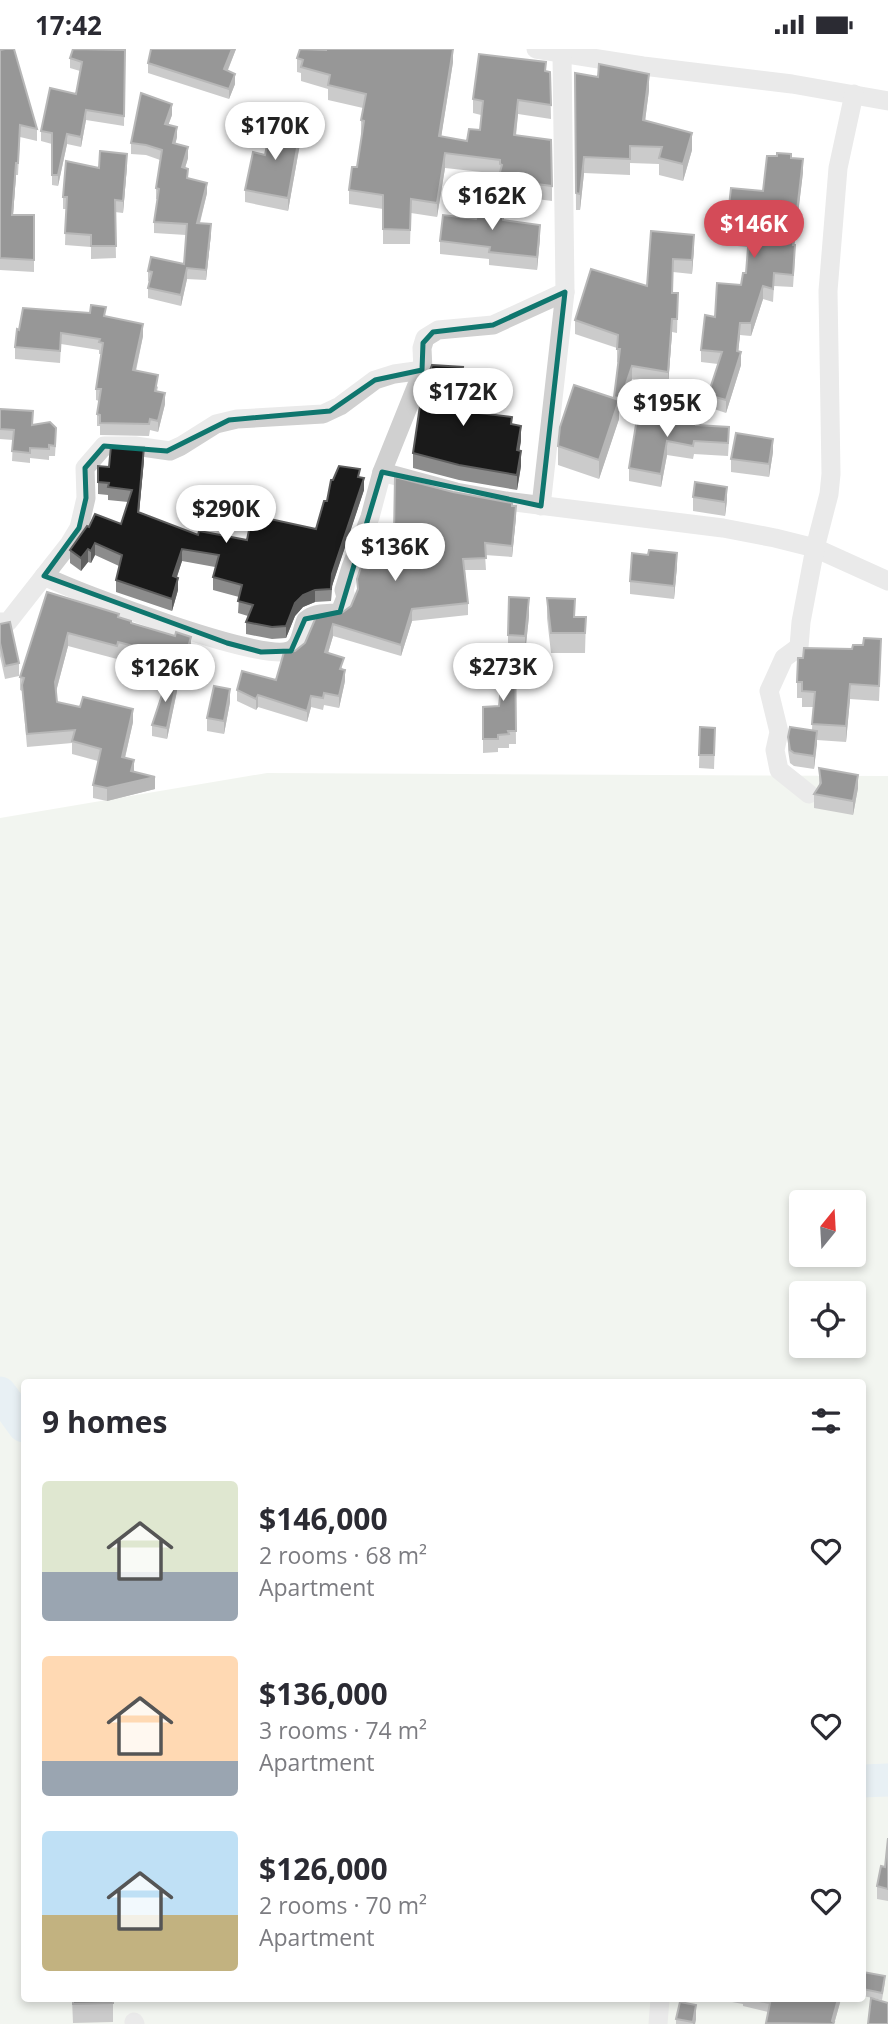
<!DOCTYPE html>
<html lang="en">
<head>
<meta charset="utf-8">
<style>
	body { margin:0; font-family:"Open Sans",sans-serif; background:#f2f2f3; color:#2b2b33; height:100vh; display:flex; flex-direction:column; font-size:26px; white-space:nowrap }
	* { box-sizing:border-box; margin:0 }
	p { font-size:23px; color:#7c7c81 }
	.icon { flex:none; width:38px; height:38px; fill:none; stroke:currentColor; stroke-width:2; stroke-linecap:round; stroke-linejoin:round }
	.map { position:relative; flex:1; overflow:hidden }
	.details { position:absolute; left:21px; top:1330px; width:845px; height:623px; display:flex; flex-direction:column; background:#fff; border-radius:7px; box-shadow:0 4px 10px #0003 }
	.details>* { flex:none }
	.needle { width:46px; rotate:18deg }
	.fabs { position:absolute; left:789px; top:1141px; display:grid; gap:14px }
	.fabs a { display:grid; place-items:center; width:77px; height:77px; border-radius:7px; background:#fff; box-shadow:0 4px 10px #0003; font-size:35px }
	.price { position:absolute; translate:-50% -60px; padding:0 16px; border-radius:24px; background:#fff; color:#222; font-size:23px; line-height:46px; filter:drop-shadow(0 2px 4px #0008) }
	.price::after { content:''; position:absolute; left:50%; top:42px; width:21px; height:16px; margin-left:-10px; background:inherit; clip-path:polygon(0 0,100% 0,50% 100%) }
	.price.current { background:#d44b58; color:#fff }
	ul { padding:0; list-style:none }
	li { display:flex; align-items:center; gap:21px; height:175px; padding:0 21px }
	li span { display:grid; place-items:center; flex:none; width:196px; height:140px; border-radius:7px; color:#555 }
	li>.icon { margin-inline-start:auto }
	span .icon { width:84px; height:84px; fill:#fffc; stroke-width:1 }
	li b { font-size:30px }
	h2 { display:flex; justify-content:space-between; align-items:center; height:84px; padding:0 21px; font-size:30px }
	.status { display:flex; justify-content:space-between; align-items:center; height:49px; padding:0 35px; background:#fff; direction:ltr }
	.status svg { height:19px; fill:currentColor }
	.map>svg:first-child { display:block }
	.green { fill:#e3e9dd; fill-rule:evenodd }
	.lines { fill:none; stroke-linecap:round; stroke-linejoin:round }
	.river { stroke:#ccdee7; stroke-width:33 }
	.minor { stroke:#d0d0d0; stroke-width:19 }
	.wall { fill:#8c8c8c }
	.shaded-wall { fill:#5f5f5f }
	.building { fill:#1a1a1a; stroke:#5f5f5f; stroke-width:2 }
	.marked { fill:none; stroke:#0f766e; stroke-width:5; stroke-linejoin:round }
</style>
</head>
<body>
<div class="status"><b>17:42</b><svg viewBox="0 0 49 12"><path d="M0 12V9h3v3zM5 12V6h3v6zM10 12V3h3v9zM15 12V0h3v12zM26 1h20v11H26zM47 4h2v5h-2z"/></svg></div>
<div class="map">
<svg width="888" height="1975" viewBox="0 0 888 1975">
	<rect width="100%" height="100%" fill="#fff"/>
	<path class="green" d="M267,724L888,727V1975H0V769ZM802,1153H854V1206H802ZM802,1244H854V1297H802ZM24,1334H863V1950H24Z"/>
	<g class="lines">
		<g class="river">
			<polyline points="0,1344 24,1377"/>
			<polyline points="863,1732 888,1731"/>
		</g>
		<g class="minor">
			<polyline points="536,0 643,17 792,35 888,52"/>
			<polyline points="382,423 456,443 506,452 723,479 775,489 815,499 888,532"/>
			<polyline points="541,457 565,243 562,5"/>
			<path d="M44,527C78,544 260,613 289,602C301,598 301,582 306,571C317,562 327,566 340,563L346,548L344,541L351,518L370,468L382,423L423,321L422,299L425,289L438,281L493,276L565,243"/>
			<polyline points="0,573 8,573 70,494 79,479 86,449 85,419 104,397 135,397 170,402 181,397 216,375 237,370 323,365 340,357 375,331 394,325 423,321"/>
			<polyline points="809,745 779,721 775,701 779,683 769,642 784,609 799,598 801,573 815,499 829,445 831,425 828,242 838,119 854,45"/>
			<polyline points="134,1973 135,1975"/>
			<polyline points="658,1975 660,1950"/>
		</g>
	</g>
	<g class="wall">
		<polygon points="151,0 236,0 228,21 235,35 229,50 148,24 148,14"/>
		<polygon points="0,1 37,80 37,92 20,88 18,126 16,126 13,166 34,166 34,223 0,221"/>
		<polygon points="125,1 124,77 86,71 81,98 67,95 58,137 52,136 52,95 41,92 41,82 76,45 80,22 70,19 70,9"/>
		<polygon points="326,1 453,13 441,88 467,92 480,81 481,66 473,64 473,50 546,22 550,23 551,70 518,65 516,87 552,137 552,152 498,145 498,130 500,125 445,119 437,168 411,164 410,195 383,195 383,160 349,155 349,141 357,118 362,86 361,86 361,71 363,59 328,51 328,40 301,32 301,24 297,23 297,9"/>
		<polygon points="575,24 649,41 645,72 692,101 683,132 659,126 659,115 630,114 630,126 584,124 580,161 576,161"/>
		<polygon points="172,66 168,76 177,88 175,95 188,109 185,119 188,129 207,144 200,174 211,185 206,231 187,230 181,257 148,249 148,239 150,233 148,232 148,222 184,215 186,186 154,184 154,173 158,150 156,150 156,139 160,111 146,106 131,105 131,94"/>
		<polygon points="301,89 288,162 245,153 245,141"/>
		<polygon points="791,109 803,123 794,196 795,209 793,238 774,237 773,253 763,250 751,287 740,286 738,303 741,316 726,364 708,358 708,346 718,315 701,313 701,301 715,268 741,236 746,224 748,198 726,196 726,184"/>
		<polygon points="127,117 123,164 115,163 116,209 91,210 91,198 65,196 66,160 63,160 63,148 99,119"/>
		<polygon points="502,166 503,171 540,189 537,221 489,216 489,210 440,205 440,192 476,170"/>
		<polygon points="651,182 694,199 692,225 673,223 672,244 678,244 677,284 672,283 668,337 632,330 621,364 619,363 619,370 599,430 558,416 558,397 614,349 619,314 617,313 617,299 575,285 575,271 647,237"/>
		<polygon points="106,267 143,287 136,322 158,338 157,342 165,355 158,383 150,381 149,387 100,386 100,377 97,377 97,365 99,352 96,351 96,340 101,305 99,305 99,301 61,295 60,314 15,310 15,298"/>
		<polygon points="463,332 461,348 463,362 512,375 521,392 519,402 521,417 517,441 459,431 413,419 413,404"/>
		<polygon points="0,360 33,376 56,390 55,407 49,407 49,411 30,409 30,414 12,412 13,391 0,390"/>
		<polygon points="638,363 696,376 729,391 728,407 694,405 693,410 667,406 661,438 629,432 629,419"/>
		<polygon points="773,403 769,428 731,423 731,410"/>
		<polygon points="144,411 139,463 198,486 247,491 316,480 327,452 360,428 364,441 332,537 331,552 315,553 303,558 295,567 286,589 272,590 246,585 246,573 248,567 238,564 239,548 213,541 213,528 215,518 182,512 177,528 178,541 172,562 116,543 116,531 119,517 95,506 91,514 88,513 81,522 70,514 70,501 89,478 121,475 128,453 108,451 108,446 98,445 98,417 109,418"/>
		<polygon points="453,443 512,457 516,468 512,508 485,506 486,521 465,521 468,554 468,566 412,572 401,607 333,587 328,604 344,621 345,632 339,659 324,656 323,661 311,658 307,673 258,658 256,661 237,652 237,641 276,631 295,602 351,557 357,542 357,530 394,485"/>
		<polygon points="693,448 727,451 725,467 693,462"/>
		<polygon points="677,517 674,550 630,545 630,532"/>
		<polygon points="47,543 119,568 191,601 181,634 177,633 177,642 167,690 152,687 152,676 167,629 146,623 146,613 118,606 117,610 68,597 56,643 57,653 133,673 125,709 134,723 155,740 107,752 93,749 93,736 98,712 72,705 72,694 27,698 22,642 20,641 20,628"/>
		<polygon points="547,549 575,568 586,568 585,604 551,604 547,569"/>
		<polygon points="529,567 525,605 515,604 516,695 509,695 509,699 498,699 498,703 483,704 483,658 499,657 508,599 508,586"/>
		<polygon points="0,575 19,614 19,627 5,630 0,607"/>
		<polygon points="881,606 879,652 850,650 846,693 817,691 814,720 794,717 790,714 788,701 788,688 812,681 813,658 802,658 802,649 797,649 797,633 803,609"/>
		<polygon points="230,653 224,685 207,682 207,669"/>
		<polygon points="700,678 715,692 714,720 699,719"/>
		<polygon points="819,719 858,739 853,766 814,759 814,745 819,737"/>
		<polygon points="888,1789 888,1852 877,1850 877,1837 885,1818"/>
		<polygon points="863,1923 885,1933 882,1951 863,1947"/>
		<polygon points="72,1950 113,1950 113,1973 73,1974"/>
		<polygon points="732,1950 841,1950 834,1975 766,1975 768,1963 743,1957 743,1955 732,1953"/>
		<polygon points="676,1970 696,1970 695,1975 676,1975"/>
	</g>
	<g class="shaded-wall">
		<polygon points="232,0 236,0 224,30 224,20"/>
		<polygon points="453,0 453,13 439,102 439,87"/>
		<polygon points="235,25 235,35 229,50 229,40"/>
		<polygon points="649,25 649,41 643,88 643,71"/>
		<polygon points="518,51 518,65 514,101 514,86"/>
		<polygon points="172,55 172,66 165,85 165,75"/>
		<polygon points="86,61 86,71 81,98 81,88"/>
		<polygon points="301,77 301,89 288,162 288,149"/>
		<polygon points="177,78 177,88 173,105 173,94"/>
		<polygon points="692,84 692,101 683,132 683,115"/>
		<polygon points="67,85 67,95 58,137 58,126"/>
		<polygon points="188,98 188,109 182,129 182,118"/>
		<polygon points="445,104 445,119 437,168 437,154"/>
		<polygon points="127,105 127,117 123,164 123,152"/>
		<polygon points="584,108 584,124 580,161 580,145"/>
		<polygon points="803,110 803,123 793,208 793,196"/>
		<polygon points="16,114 16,126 12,178 12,166"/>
		<polygon points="207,134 207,144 197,184 197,174"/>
		<polygon points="211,175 211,185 206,231 206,221"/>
		<polygon points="540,176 540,189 537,221 537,208"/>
		<polygon points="694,186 694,199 692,225 692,211"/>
		<polygon points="187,219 187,230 181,257 181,246"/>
		<polygon points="763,237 763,250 751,287 751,274"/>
		<polygon points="672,270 672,283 668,337 668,323"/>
		<polygon points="740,274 740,286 737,315 737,302"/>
		<polygon points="143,275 143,287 133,333 133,321"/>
		<polygon points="741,303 741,316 726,364 726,351"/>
		<polygon points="632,317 632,330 621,364 621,350"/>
		<polygon points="463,318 463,332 458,362 458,347"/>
		<polygon points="165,344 165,355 158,383 158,372"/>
		<polygon points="619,351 619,370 599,430 599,411"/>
		<polygon points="521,377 521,392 517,416 517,401"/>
		<polygon points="773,390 773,403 769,428 769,415"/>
		<polygon points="667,392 667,406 661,438 661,425"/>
		<polygon points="144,398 144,411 138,475 138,463"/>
		<polygon points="521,402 521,417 517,441 517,426"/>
		<polygon points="364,429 364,441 332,537 331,552 332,525"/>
		<polygon points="727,438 727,451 725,467 725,453"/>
		<polygon points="516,457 516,468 512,508 512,497"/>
		<polygon points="95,494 95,506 91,514 91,502"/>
		<polygon points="88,500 88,513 81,522 81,509"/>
		<polygon points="182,500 182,512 173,539 173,527"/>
		<polygon points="677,504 677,517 674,550 674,537"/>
		<polygon points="178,529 178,541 172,562 172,550"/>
		<polygon points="315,541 315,553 303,558 295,567 286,589 286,577 295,554 303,546"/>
		<polygon points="529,549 529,567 525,605 525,587"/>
		<polygon points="412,560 412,572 401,607 401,596"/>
		<polygon points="333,575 333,587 325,614 325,603"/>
		<polygon points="68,584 68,597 55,646 55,633"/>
		<polygon points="191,588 191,601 181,634 181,621"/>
		<polygon points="345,621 345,632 339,659 339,647"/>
		<polygon points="177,631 177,642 167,690 167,679"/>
		<polygon points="850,635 850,650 846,693 846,677"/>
		<polygon points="230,640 230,653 224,685 224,672"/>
		<polygon points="258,646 258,658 256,661 256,650"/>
		<polygon points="311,647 311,658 307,673 307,662"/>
		<polygon points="133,660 133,673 122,721 122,708"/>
		<polygon points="817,682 817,695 814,720 814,707"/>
		<polygon points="134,711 134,724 155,728 155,740 107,752 107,739 131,722"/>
		<polygon points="858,726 858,739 853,766 853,752"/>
		<polygon points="838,1950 841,1950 834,1975 832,1972"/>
		<polygon points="696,1956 696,1970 695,1975 693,1975"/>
	</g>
	<g class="building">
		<polygon points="5,0 14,0 37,80 20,76 18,114 16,114 12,166 34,166 34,211 0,209 0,1"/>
		<polygon points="73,0 125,1 124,67 86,61 81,88 67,85 58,126 52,126 52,84 41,82 50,39 76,45 82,13 70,9"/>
		<polygon points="151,0 232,0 224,20 235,25 229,40 148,14"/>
		<polygon points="300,0 326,1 326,0 453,0 439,87 467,92 469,80 480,81 483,52 473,50 479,5 546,13 545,22 550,23 551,56 518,51 514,86 551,91 552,137 498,130 502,116 500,115 500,111 445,104 437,154 411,150 410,181 383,180 383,146 349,141 352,118 357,118 364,72 361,71 366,45 328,36 330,26 301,18 303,11 297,9"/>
		<polygon points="599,15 649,25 643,71 692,84 683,115 659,109 662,98 630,97 630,110 584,108 580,145 576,144 575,24 598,28"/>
		<polygon points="141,44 172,55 165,75 177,78 173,94 188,98 182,118 188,120 187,129 207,134 197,174 211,175 206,221 187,219 181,246 148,239 152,223 148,222 151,208 184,215 187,175 154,173 159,140 156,139 162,101 146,96 131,94"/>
		<polygon points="272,71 301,77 288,149 245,141 253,103 265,106"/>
		<polygon points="100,102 127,105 123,152 115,151 116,197 91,197 91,186 65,184 67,148 63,148 66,112 99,119"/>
		<polygon points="777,104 791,105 791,109 803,110 793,196 795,196 793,226 774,224 773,240 763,237 751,274 740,274 737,302 741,303 726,351 708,346 722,303 701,301 705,266 715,268 717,234 741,236 743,224 746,224 749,186 726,184 731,139 763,142 767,107 777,107"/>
		<polygon points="482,150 502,156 499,166 503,167 503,171 540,176 537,208 489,203 490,198 440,192 443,166 476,170"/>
		<polygon points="651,182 694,186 692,211 673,210 672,244 678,244 677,270 672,270 668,323 632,317 621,350 614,348 620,300 617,300 618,286 575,271 591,220 647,237"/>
		<polygon points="91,256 106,258 104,267 143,275 133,321 158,326 155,342 165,344 158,372 150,370 149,375 100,374 100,366 97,365 101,340 96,340 103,294 99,293 100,290 61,284 60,302 15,298 17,280 19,281 23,259 90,264"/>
		<polygon points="432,316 463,318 458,347 463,348 461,362 512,368 511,375 521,377 517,401 521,402 517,426 459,416 413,404 422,343"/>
		<polygon points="574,336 619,351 599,411 558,397 560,378"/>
		<polygon points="0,360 33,362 32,376 50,373 56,379 55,397 49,396 49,400 30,399 30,404 12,402 14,381 0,380"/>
		<polygon points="638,363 696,374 696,376 729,378 728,394 694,392 693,397 667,392 661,425 629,419"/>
		<polygon points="736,384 773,390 769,415 731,410"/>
		<polygon points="111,397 144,398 138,463 198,486 199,482 247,491 252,466 316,480 324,452 327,452 331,431 333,431 339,417 360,420 358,428 364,429 332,525 331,540 315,541 303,546 295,554 286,577 272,578 246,573 253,556 238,552 242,536 213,528 219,506 182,500 173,527 178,529 172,550 116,531 122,506 95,494 91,502 88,500 81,509 70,501 87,477 89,478 95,465 121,475 132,441 108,438 109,434 98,433 98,417 109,418"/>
		<polygon points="395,428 453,443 512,454 512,457 516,457 512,497 485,494 486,509 463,510 468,554 412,560 401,596 333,575 325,603 344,609 340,620 345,621 339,647 324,644 323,649 311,647 307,662 258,646 256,650 237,641 242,622 276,631 284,603 295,602 305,594 316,568 343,563 351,557 358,540 357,530 373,482 394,485"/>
		<polygon points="695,433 727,438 725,453 693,448"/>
		<polygon points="649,501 677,504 674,537 630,532 632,504 648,506"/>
		<polygon points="47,543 119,565 118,568 131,572 131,574 175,587 176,583 191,588 181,621 146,610 149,601 118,593 117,597 68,584 55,633 57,653 80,658 83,648 133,660 122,708 134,711 131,722 155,728 107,739 93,736 101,700 72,692 75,681 27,685 22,636 24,629 20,628"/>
		<polygon points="509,548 529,549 525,587 508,586"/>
		<polygon points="547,549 575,550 574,568 586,568 585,584 551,584"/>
		<polygon points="10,573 19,614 5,617 0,594 0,575"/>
		<polygon points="864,589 881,590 879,637 850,635 846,677 812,675 815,643 802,642 802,633 797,633 798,609 803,609 804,599 852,600 853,596 863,596"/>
		<polygon points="505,599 515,600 516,682 508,682 509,685 498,686 498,690 483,690 483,658 499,657"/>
		<polygon points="168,628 177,631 167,679 152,676"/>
		<polygon points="214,637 230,640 224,672 207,669"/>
		<polygon points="700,678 715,679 714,706 699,706"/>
		<polygon points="790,678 817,682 814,707 794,704 790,701 788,688"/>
		<polygon points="819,719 858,726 853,752 814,745 821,734"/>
		<polygon points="888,1789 888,1840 877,1837 881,1817 885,1818"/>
		<polygon points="863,1923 885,1927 882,1944 863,1940"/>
		<polygon points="871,1949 888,1954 888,1975 868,1975"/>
		<polygon points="73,1950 113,1950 113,1954 73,1955"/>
		<polygon points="749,1950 838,1950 832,1972 834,1973 833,1975 766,1974 770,1954"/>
		<polygon points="680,1953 696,1956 693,1973 676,1970"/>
	</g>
	<path d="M0 0H888V1975H0ZM565,243L541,457L382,423L340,563L305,570L291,602L261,603L227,594L44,527L79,479L86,449L85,419L104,397L167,402L229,371L330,362L375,331L422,321L423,294L433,283L493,276Z" fill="#fff" fill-opacity=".55" fill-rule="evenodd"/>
	<path class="marked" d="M565,243L541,457L382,423L340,563L305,570L291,602L261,603L227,594L44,527L79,479L86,449L85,419L104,397L167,402L229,371L330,362L375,331L422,321L423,294L433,283L493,276Z"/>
</svg>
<div class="fabs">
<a><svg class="needle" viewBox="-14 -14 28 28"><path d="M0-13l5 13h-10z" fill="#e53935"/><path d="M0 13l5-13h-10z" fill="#7c7c81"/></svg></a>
<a><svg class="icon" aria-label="locate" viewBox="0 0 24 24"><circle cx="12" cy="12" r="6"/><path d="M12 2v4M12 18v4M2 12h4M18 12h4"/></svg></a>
</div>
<b class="price" style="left:275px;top:113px">$170K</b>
<b class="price" style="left:492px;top:183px">$162K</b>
<b class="price current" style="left:754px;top:211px">$146K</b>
<b class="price" style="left:463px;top:379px">$172K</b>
<b class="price" style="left:667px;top:390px">$195K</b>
<b class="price" style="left:226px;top:496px">$290K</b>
<b class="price" style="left:395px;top:534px">$136K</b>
<b class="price" style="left:503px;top:654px">$273K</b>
<b class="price" style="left:165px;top:655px">$126K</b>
<section class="details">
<h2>9 homes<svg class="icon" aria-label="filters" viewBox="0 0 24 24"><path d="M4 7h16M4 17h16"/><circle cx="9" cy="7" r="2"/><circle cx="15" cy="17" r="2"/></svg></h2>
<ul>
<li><span style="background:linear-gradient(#dfe7d0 65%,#9aa5b1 0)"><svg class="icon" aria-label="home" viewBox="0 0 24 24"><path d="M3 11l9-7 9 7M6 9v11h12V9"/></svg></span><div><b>$146,000</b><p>2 rooms · 68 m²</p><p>Apartment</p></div><svg class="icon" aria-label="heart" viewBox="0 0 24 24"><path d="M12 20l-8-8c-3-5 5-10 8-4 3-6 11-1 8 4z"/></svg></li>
<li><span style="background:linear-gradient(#ffd9b3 75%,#9aa5b1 0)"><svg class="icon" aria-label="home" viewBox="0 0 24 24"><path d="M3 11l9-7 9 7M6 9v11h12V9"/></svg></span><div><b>$136,000</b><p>3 rooms · 74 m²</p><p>Apartment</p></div><svg class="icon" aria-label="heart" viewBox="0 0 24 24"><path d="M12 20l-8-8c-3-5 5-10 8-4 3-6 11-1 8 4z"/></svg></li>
<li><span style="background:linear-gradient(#bfe0f5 60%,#c2b280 0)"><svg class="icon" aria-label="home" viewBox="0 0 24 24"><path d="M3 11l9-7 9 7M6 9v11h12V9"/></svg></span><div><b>$126,000</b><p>2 rooms · 70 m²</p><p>Apartment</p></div><svg class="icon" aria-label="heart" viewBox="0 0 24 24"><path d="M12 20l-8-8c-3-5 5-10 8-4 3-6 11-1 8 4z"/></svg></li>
</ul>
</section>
</div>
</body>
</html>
